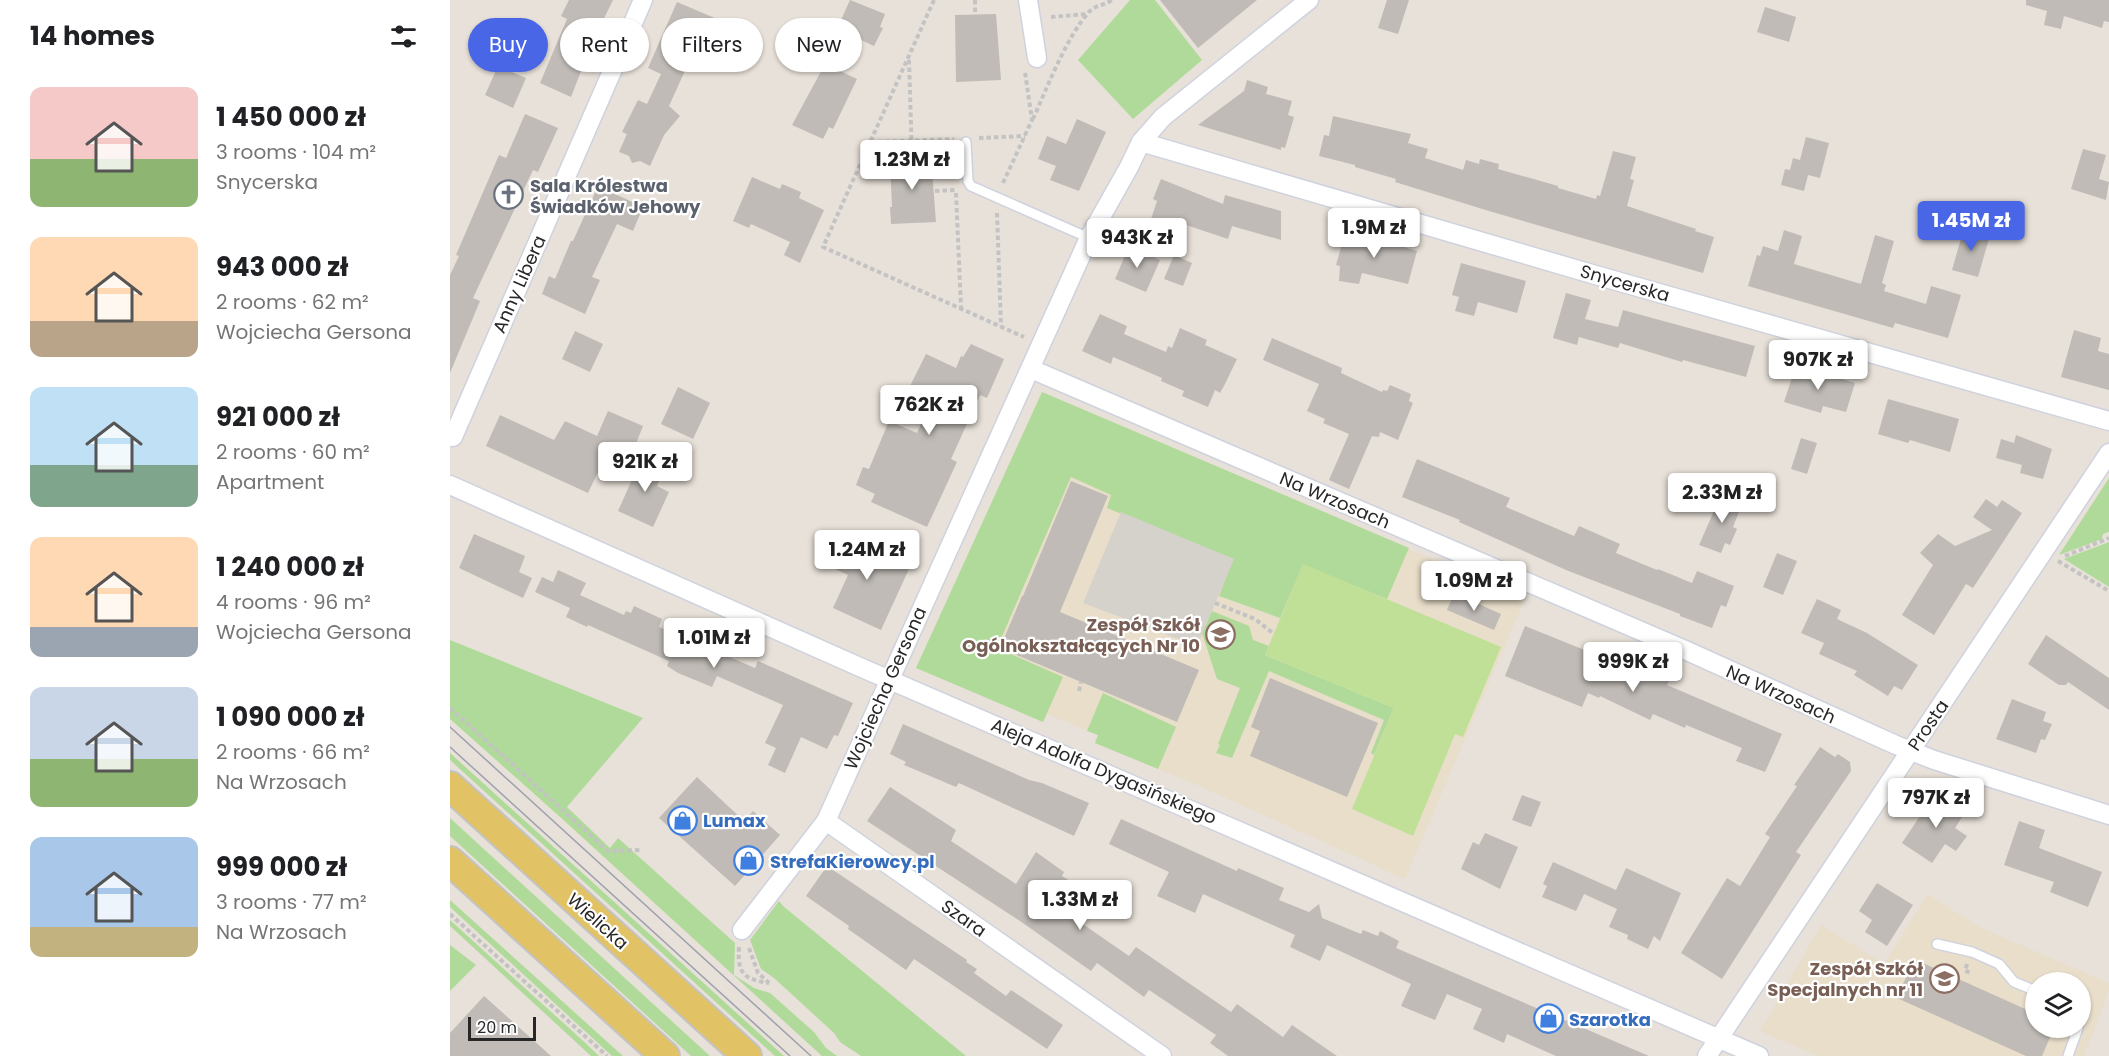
<!DOCTYPE html>
<html lang="en">
<head>
<meta charset="utf-8">
<style>
	body { margin:0; font-family:Poppins,sans-serif; background:#f6f6f6; color:#202124; height:100vh; display:flex; flex-direction:column; font-size:22px; white-space:nowrap }
	* { box-sizing:border-box; margin:0 }
	p { font-size:20px; color:#757577 }
	.icon { flex:none; width:33px; height:33px; fill:none; stroke:currentColor; stroke-width:2; stroke-linecap:round; stroke-linejoin:round }
	.map { position:relative; flex:1; overflow:hidden }
	.panel { display:flex; flex-direction:column; background:#fff; width:450px }
	.panel>* { flex:none }
	.hud { position:absolute; left:18px; top:18px; width:570px; height:54px; display:flex; gap:12px }
	.buttons { position:absolute; left:1575px; top:972px; display:grid; gap:12px }
	.buttons a { display:grid; place-items:center; width:66px; height:66px; border-radius:50%; background:#fff; box-shadow:0 2px 4px #0004; font-size:30px }
	.scale { position:absolute; left:18px; bottom:15px; width:68px; box-sizing:border-box; padding-left:6px; border:3px solid #272727; border-top:0; font-size:16px; line-height:21px; white-space:nowrap; color:#272727; -webkit-text-stroke:4px #fff; paint-order:stroke }
	.price { position:absolute; translate:-50% -51px; padding:0 14px; border-radius:6px; background:#fff; color:#222; font-size:20px; line-height:39px; filter:drop-shadow(0 2px 3px #0008) }
	.price::after { content:''; position:absolute; left:50%; top:36px; width:18px; height:14px; margin-left:-9px; background:inherit; clip-path:polygon(0 0,100% 0,50% 100%) }
	.price.on { background:#4866e6; color:#fff }
	ul { padding:0; list-style:none }
	li { display:flex; align-items:center; gap:18px; height:150px; padding:0 30px }
	li span { display:grid; place-items:center; flex:none; width:168px; height:120px; border-radius:12px; color:#555 }
	li>.icon { margin-inline-start:auto }
	span .icon { width:72px; height:72px; fill:#fffc; stroke-width:1 }
	li b { font-size:26px }
	h2 { display:flex; justify-content:space-between; align-items:center; height:72px; padding:0 30px; font-size:26px }
	.tag { padding:0 21px; border-radius:27px; background:#fff; box-shadow:0 2px 4px #0004; font-size:21px; line-height:54px }
	.tag.on { background:#4866e6; color:#fff }
	main { display:flex; flex:1; min-height:0 }
	.map>svg:first-child { display:block }
	.education { fill:#e8deca; fill-rule:evenodd }
	.green { fill:#b0da9a }
	.pitch { fill:#c1e097 }
	.plaza { fill:#d5d1cb }
	.building { fill:#c0bbb6 }
	.lines { fill:none; stroke-linecap:round; stroke-linejoin:round }
	.lane-casing { stroke:#cfd2de; stroke-width:12 }
	.street-casing { stroke:#cfd2de; stroke-width:21 }
	.primary-casing { stroke:#c3c3c3; stroke-width:32 }
	.path { stroke:#c3c3c3; stroke-width:4; stroke-dasharray:4.5 3; stroke-linecap:butt }
	.lane { stroke:#fff; stroke-width:9 }
	.street { stroke:#fff; stroke-width:18 }
	.primary { stroke:#e1c365; stroke-width:28 }
	.tram { stroke:#9da0af; stroke-width:1.5 }
	.labels { text-anchor:middle; dominant-baseline:central; stroke-width:4.5; stroke-linejoin:round; paint-order:stroke }
	.worship-label { font-size:18px; font-weight:bold; fill:#5b616d; stroke:#fff; text-anchor:start }
	.street-label { font-size:18px; fill:#272727; stroke:#fff }
	.education-label { font-size:18px; font-weight:bold; fill:#785e54; stroke:#fff; text-anchor:end }
	.shop-label { font-size:18px; font-weight:bold; fill:#366cbe; stroke:#fff; text-anchor:start }
</style>
</head>
<body>
<main>
<section class="panel">
<h2>14 homes<svg class="icon" aria-label="filters" viewBox="0 0 24 24"><path d="M4 7h16M4 17h16"/><circle cx="9" cy="7" r="2"/><circle cx="15" cy="17" r="2"/></svg></h2>
<ul>
<li><span style="background:linear-gradient(#f6c9c9 60%,#8fb573 0)"><svg class="icon" aria-label="home" viewBox="0 0 24 24"><path d="M3 11l9-7 9 7M6 9v11h12V9"/></svg></span><div><b>1 450 000 zł</b><p>3 rooms · 104 m²</p><p>Snycerska</p></div></li>
<li><span style="background:linear-gradient(#ffd9b3 70%,#b9a48a 0)"><svg class="icon" aria-label="home" viewBox="0 0 24 24"><path d="M3 11l9-7 9 7M6 9v11h12V9"/></svg></span><div><b>943 000 zł</b><p>2 rooms · 62 m²</p><p>Wojciecha Gersona</p></div></li>
<li><span style="background:linear-gradient(#bfe0f5 65%,#7fa58c 0)"><svg class="icon" aria-label="home" viewBox="0 0 24 24"><path d="M3 11l9-7 9 7M6 9v11h12V9"/></svg></span><div><b>921 000 zł</b><p>2 rooms · 60 m²</p><p>Apartment</p></div></li>
<li><span style="background:linear-gradient(#ffd9b3 75%,#9aa5b1 0)"><svg class="icon" aria-label="home" viewBox="0 0 24 24"><path d="M3 11l9-7 9 7M6 9v11h12V9"/></svg></span><div><b>1 240 000 zł</b><p>4 rooms · 96 m²</p><p>Wojciecha Gersona</p></div></li>
<li><span style="background:linear-gradient(#c9d6e8 60%,#8fb573 0)"><svg class="icon" aria-label="home" viewBox="0 0 24 24"><path d="M3 11l9-7 9 7M6 9v11h12V9"/></svg></span><div><b>1 090 000 zł</b><p>2 rooms · 66 m²</p><p>Na Wrzosach</p></div></li>
<li><span style="background:linear-gradient(#a9c7e8 75%,#c2b280 0)"><svg class="icon" aria-label="home" viewBox="0 0 24 24"><path d="M3 11l9-7 9 7M6 9v11h12V9"/></svg></span><div><b>999 000 zł</b><p>3 rooms · 77 m²</p><p>Na Wrzosach</p></div></li>
</ul>
</section>
<div class="map">
<svg width="1659" height="1056" viewBox="0 0 1659 1056">
	<rect width="100%" height="100%" fill="#e8e1d9"/>
	<g class="education">
		<polygon points="592,392 1075,599 955,879 747,785 645,743 648,735 597,714 593,722 466,668"/>
		<path d="M1478,894L1529,927L1659,983V991L1634,1056H1368L1310,1031L1371,925L1434,964ZM1586,982H1630V1028H1586Z"/>
	</g>
	<g class="green">
		<polygon points="680,0 705,0 752,60 683,119 628,60"/>
		<polygon points="592,392 959,548 937,599 853,565 830,618 769,596 783,559 657,508 661,495 621,477 547,648 613,677 593,722 466,668"/>
		<polygon points="1659,478 1659,532 1653,534 1652,539 1609,555"/>
		<polygon points="1659,542 1659,587 1614,559"/>
		<polygon points="762,611 799,626 803,640 819,646 815,655 944,708 924,755 921,753 934,720 819,671 782,758 766,753 770,745 768,744 790,688 767,679 752,633"/>
		<polygon points="0,640 193,718 117,807 160,848 168,838 285,943 284,975 304,988 320,993 364,1032 376,1048 387,1056 372,1056 109,816 0,719"/>
		<polygon points="653,693 726,727 708,769 645,743 648,735 637,731"/>
		<polygon points="0,753 334,1056 325,1056 0,760"/>
		<polygon points="0,818 260,1056 241,1056 0,836"/>
		<polygon points="0,900 173,1056 162,1056 0,907"/>
		<polygon points="329,901 333,906 516,1056 411,1056 390,1042 384,1033 324,978 311,969 300,940"/>
		<polygon points="0,920 130,1038 149,1056 141,1056 0,926"/>
		<polygon points="0,945 26,965 0,991"/>
	</g>
	<polygon class="pitch" points="853,564 1051,647 1013,737 1005,734 963,836 902,809 944,708 815,655"/>
	<polygon class="plaza" points="671,512 784,559 747,646 633,603"/>
	<g class="building">
		<polygon points="119,0 163,0 133,61 135,61 121,97 90,83 117,19 111,16"/>
		<polygon points="400,0 435,14 430,27 433,28 424,46 387,29"/>
		<polygon points="710,0 807,0 748,48"/>
		<polygon points="937,0 959,0 948,34 928,28"/>
		<polygon points="1576,0 1659,0 1659,22 1654,21 1652,28 1614,16 1611,29 1594,25 1597,11 1576,5"/>
		<polygon points="227,2 267,19 256,45 248,42 219,106 230,116 214,135 200,166 190,161 182,163 179,156 169,152 177,134 172,132 188,100 197,104 211,74 198,68"/>
		<polygon points="1315,7 1346,17 1339,42 1307,32"/>
		<polygon points="546,14 551,80 506,82 505,15"/>
		<polygon points="375,64 407,79 383,129 379,127 373,139 342,125"/>
		<polygon points="48,66 76,78 63,108 35,95"/>
		<polygon points="797,80 818,87 816,94 842,101 838,115 844,117 835,148 831,147 831,150 748,125 794,91"/>
		<polygon points="75,114 108,128 88,172 83,170 23,298 30,301 0,373 0,275 9,256 6,255 49,155 56,158"/>
		<polygon points="883,116 961,134 958,143 978,149 975,158 1013,170 1016,160 1029,164 1030,159 1049,164 1048,169 1108,186 1108,188 1146,199 1147,195 1150,196 1163,151 1186,157 1180,179 1184,180 1177,206 1246,229 1245,231 1264,237 1253,273 1039,211 945,182 946,179 905,167 905,165 869,156 874,135 879,136"/>
		<polygon points="627,119 656,132 629,191 600,180 606,166 588,159 597,136 616,144"/>
		<polygon points="1356,137 1379,143 1370,178 1358,175 1354,191 1331,185 1335,169 1340,170 1343,158 1350,160"/>
		<polygon points="1633,149 1656,155 1649,179 1659,182 1656,200 1621,189"/>
		<polygon points="481,157 486,222 441,224 440,207 442,207 440,159"/>
		<polygon points="302,177 330,189 332,184 351,192 349,198 374,210 350,263 334,255 340,242 301,224 299,228 283,221"/>
		<polygon points="711,179 773,204 775,195 831,211 831,240 782,226 778,239 736,225 734,232 701,219 707,201 703,199"/>
		<polygon points="148,186 193,207 183,231 167,224 142,277 150,280 135,314 92,294 99,276 105,279 121,241 123,241"/>
		<polygon points="1514,228 1540,235 1528,277 1502,270"/>
		<polygon points="896,230 967,251 958,284 912,273 909,284 889,281 890,266 886,265"/>
		<polygon points="1334,230 1352,236 1344,264 1411,284 1425,235 1444,241 1432,283 1436,285 1434,291 1476,304 1481,286 1511,295 1498,338 1445,323 1443,328 1298,286 1307,255 1310,256 1313,246 1328,251"/>
		<polygon points="679,246 710,260 696,292 665,279"/>
		<polygon points="724,255 742,263 733,286 714,279"/>
		<polygon points="1011,263 1076,281 1067,313 1028,302 1024,316 1005,311 1009,297 1002,295"/>
		<polygon points="1116,293 1141,300 1135,319 1168,327 1173,310 1305,346 1296,377 1233,360 1232,362 1170,343 1168,348 1129,337 1127,345 1103,338"/>
		<polygon points="650,314 677,326 674,334 716,352 718,346 722,348 730,328 757,340 755,345 787,359 774,386 770,393 765,390 758,407 732,396 734,391 711,381 712,378 663,357 661,364 632,351"/>
		<polygon points="1624,330 1651,338 1648,351 1659,354 1659,390 1611,377"/>
		<polygon points="125,331 153,344 140,372 112,359"/>
		<polygon points="822,338 892,368 891,373 932,392 933,390 937,391 940,385 961,394 959,401 963,403 948,440 930,432 929,437 922,436 899,489 879,480 899,434 873,423 875,419 857,411 869,384 813,360"/>
		<polygon points="521,344 554,359 537,398 530,395 501,459 507,462 477,527 421,502 425,494 406,485 413,467 419,469 439,421 467,433 481,402 457,392 476,354 506,368 511,356 513,357"/>
		<polygon points="1346,365 1405,383 1396,412 1373,406 1371,413 1334,402"/>
		<polygon points="228,387 260,403 243,439 211,424"/>
		<polygon points="1438,399 1509,419 1500,452 1460,440 1458,443 1428,434"/>
		<polygon points="158,411 193,426 182,454 161,445 138,493 36,446 50,415 104,440 115,421 147,436"/>
		<polygon points="1566,435 1602,449 1593,479 1570,473 1572,465 1546,458 1551,439 1564,443"/>
		<polygon points="1351,438 1367,443 1357,474 1341,469"/>
		<polygon points="193,455 216,466 207,486 219,492 203,527 168,511"/>
		<polygon points="967,459 1060,498 1056,507 1124,536 1129,526 1170,544 1166,553 1207,570 1208,569 1242,583 1247,571 1284,586 1276,607 1271,605 1262,628 1230,616 1230,614 1116,570 1009,522 1010,520 952,497"/>
		<polygon points="621,481 658,496 610,612 749,670 727,722 550,648 572,596 573,596"/>
		<polygon points="1272,493 1293,502 1283,527 1287,529 1280,545 1275,543 1271,553 1249,545"/>
		<polygon points="1536,499 1547,507 1552,500 1572,513 1523,588 1516,584 1484,635 1452,615 1483,565 1470,553 1488,534 1505,546 1542,530 1523,517"/>
		<polygon points="382,530 391,548 418,559 420,555 426,559 433,543 464,558 431,630 383,608 398,575 368,561"/>
		<polygon points="24,534 75,556 69,572 82,578 73,598 9,568"/>
		<polygon points="1327,553 1347,561 1333,595 1313,587"/>
		<polygon points="108,570 136,583 130,595 174,615 176,611 181,613 184,606 212,619 209,627 305,668 308,661 403,703 388,736 384,735 377,749 351,737 335,773 318,765 326,748 315,743 333,705 267,676 262,687 228,673 217,666 219,661 138,625 137,627 116,617 120,608 85,592 92,577 103,582"/>
		<polygon points="1004,593 1051,614 1044,630 997,610"/>
		<polygon points="1367,599 1391,610 1387,619 1417,633 1468,665 1452,690 1444,686 1438,696 1404,675 1407,671 1369,654 1374,643 1351,633"/>
		<polygon points="1075,626 1184,670 1187,664 1220,679 1217,685 1332,734 1315,772 1286,761 1292,748 1236,725 1235,728 1203,714 1200,720 1150,696 1149,698 1138,693 1132,707 1055,676"/>
		<polygon points="1596,635 1659,678 1659,710 1618,682 1616,685 1609,685 1578,664"/>
		<polygon points="820,678 928,723 897,797 800,756 810,731 801,727"/>
		<polygon points="1562,699 1596,712 1593,721 1602,724 1595,740 1591,739 1586,753 1546,739"/>
		<polygon points="453,724 579,780 592,783 639,803 624,836 509,783 506,787 454,765 456,762 440,754"/>
		<polygon points="1370,747 1385,757 1388,754 1400,762 1401,771 1346,852 1351,855 1272,979 1231,953 1277,878 1290,886 1320,837 1315,834 1347,786 1344,785"/>
		<polygon points="247,777 294,821 303,811 330,835 285,886 209,818"/>
		<polygon points="440,787 506,830 501,841 566,884 586,852 614,872 612,876 640,894 624,918 679,956 686,947 781,1012 787,1004 833,1037 842,1025 887,1056 778,1056 760,1043 766,1035 699,990 694,997 647,963 641,971 570,921 417,821"/>
		<polygon points="1486,792 1516,811 1505,828 1517,836 1506,851 1495,844 1482,863 1452,843"/>
		<polygon points="1072,795 1091,802 1081,827 1062,820"/>
		<polygon points="671,819 787,871 788,868 834,888 829,900 859,912 869,904 872,918 911,934 913,930 928,936 930,931 949,941 946,948 1199,1056 1106,1056 1057,1034 1054,1043 1023,1029 1032,1009 997,994 985,1020 951,1006 961,984 877,945 870,961 840,947 845,935 753,894 745,913 716,900 707,896 719,872 659,844"/>
		<polygon points="1569,821 1595,830 1589,848 1652,872 1638,907 1600,892 1604,882 1554,865"/>
		<polygon points="1035,833 1068,847 1050,889 1011,869 1023,842 1029,845"/>
		<polygon points="1103,862 1166,890 1176,868 1231,893 1210,941 1204,936 1198,949 1177,939 1178,935 1159,927 1167,909 1134,894 1126,911 1092,897 1097,886 1093,884"/>
		<polygon points="377,866 517,960 516,962 527,969 524,973 556,996 561,990 613,1025 597,1049 464,959 456,970 398,929 399,926 356,896"/>
		<polygon points="1427,883 1463,905 1437,946 1415,932 1422,920 1409,911"/>
		<polygon points="1464,959 1586,1014 1586,1028 1604,1028 1592,1056 1576,1056 1447,998"/>
		<polygon points="34,996 101,1056 0,1056 0,1033"/>
	</g>
	<g class="lines">
		<defs>
			<g id="lane">
				<polyline points="516,142 518,181 521,186 639,238"/>
				<polyline points="1487,944 1522,952 1549,964 1564,982 1586,991"/>
				<polyline points="1630,1011 1633,1012 1630,1020"/>
				<polyline points="1618,1056 1628,1028"/>
			</g>
			<g id="street">
				<polyline points="578,0 587,58"/>
				<polyline points="691,142 1142,274 1659,421"/>
				<polyline points="581,369 1235,650 1446,745 1484,760 1659,815"/>
				<polyline points="3,437 193,0"/>
				<polyline points="0,485 412,668 1309,1056"/>
				<polyline points="376,821 712,1056"/>
				<polyline points="292,930 376,821 639,238 679,167 691,142 713,117 859,0"/>
				<polyline points="1257,1056 1659,453"/>
			</g>
			<g id="primary">
				<polyline points="0,786 297,1056"/>
				<polyline points="0,861 215,1056"/>
			</g>
		</defs>
		<use href="#lane" class="lane-casing"/>
		<use href="#street" class="street-casing"/>
		<use href="#primary" class="primary-casing"/>
		<g class="path">
			<polyline points="484,0 373,247 574,337"/>
			<polyline points="525,0 525,14"/>
			<polyline points="601,17 637,14"/>
			<polyline points="459,60 462,158"/>
			<path d="M583,119C597,88 618,33 641,10C647,5 655,5 662,0"/>
			<polyline points="529,138 575,136"/>
			<polyline points="420,142 504,139"/>
			<polyline points="553,183 582,120 575,72"/>
			<polyline points="485,191 505,190"/>
			<polyline points="506,193 511,308"/>
			<polyline points="547,213 551,326"/>
			<polyline points="1615,556 1659,538"/>
			<polyline points="1608,561 1659,591"/>
			<polyline points="765,603 805,619 824,634"/>
			<polyline points="629,691 631,682"/>
			<polyline points="0,708 158,851 192,850"/>
			<polyline points="0,914 157,1056"/>
			<path d="M289,947C287,974 294,979 319,983"/>
			<polyline points="299,948 308,973 319,983"/>
			<polyline points="1517,964 1515,971 1522,973"/>
		</g>
		<use href="#lane" class="lane"/>
		<use href="#street" class="street"/>
		<use href="#primary" class="primary"/>
		<g class="tram">
			<polyline points="0,727 361,1056"/>
			<polyline points="0,747 340,1056"/>
		</g>
	</g>
	<defs>
		<symbol id="church-ring" viewBox="-11 -11 22 22"><circle r="9.5" fill="#fff" stroke="#6b7280" stroke-width="1.5"/><path d="M-1.2-6h2.4v3.5h3.3v2.4h-3.3V6h-2.4V-.1h-3.3v-2.4h3.3Z" fill="#6b7280"/></symbol>
		<symbol id="school-ring" viewBox="-11 -11 22 22"><circle r="9.5" fill="#fff" stroke="#8d6e63" stroke-width="1.5"/><path d="M0-5L7-2L0 1L-7-2ZM-4 1L0 2.5L4 1V4Q0 6-4 4Z" fill="#8d6e63"/></symbol>
		<symbol id="shop-ring" viewBox="-11 -11 22 22"><circle r="9.5" fill="#fff" stroke="#3f7fe0" stroke-width="1.5"/><path d="M-5-2.5h2.3a2.7 3.5 0 0 1 5.4 0H5L5.5 6h-11ZM-1.5-2.5h3a1.5 2.3 0 0 0-3 0Z" fill="#3f7fe0"/></symbol>
	</defs>
	<g fill-rule="evenodd">
		<use href="#church-ring" x="42" y="178" width="33" height="33"/>
		<use href="#school-ring" x="754" y="618" width="33" height="33"/>
		<use href="#shop-ring" x="216" y="804" width="33" height="33"/>
		<use href="#shop-ring" x="282" y="844" width="33" height="33"/>
		<use href="#school-ring" x="1478" y="962" width="33" height="33"/>
		<use href="#shop-ring" x="1082" y="1002" width="33" height="33"/>
	</g>
	<g class="labels">
		<g class="worship-label">
			<text x="80" y="185">Sala Królestwa<tspan x="80" dy="21">Świadków Jehowy</tspan></text>
		</g>
		<g class="street-label">
			<text transform="translate(1175 283) rotate(16)">Snycerska</text>
			<text transform="translate(69 284) rotate(-66)">Anny Libera</text>
			<text transform="translate(885 500) rotate(23)">Na Wrzosach</text>
			<text transform="translate(435 688) rotate(-66)">Wojciecha Gersona</text>
			<text transform="translate(1331 694) rotate(24)">Na Wrzosach</text>
			<text transform="translate(1478 725) rotate(-56)">Prosta</text>
			<text transform="translate(654 771) rotate(23)">Aleja Adolfa Dygasińskiego</text>
			<text transform="translate(514 918) rotate(35)">Szara</text>
			<text transform="translate(148 921) rotate(42)">Wielicka</text>
		</g>
		<g class="education-label">
			<text x="750" y="624">Zespół Szkół<tspan x="750" dy="21">Ogólnokształcących Nr 10</tspan></text>
			<text x="1473" y="968">Zespół Szkół<tspan x="1473" dy="21">Specjalnych nr 11</tspan></text>
		</g>
		<g class="shop-label">
			<text x="253" y="820">Lumax</text>
			<text x="320" y="861">StrefaKierowcy.pl</text>
			<text x="1119" y="1019">Szarotka</text>
		</g>
	</g>
</svg>
<div class="buttons">
<a><svg class="icon" aria-label="layers" viewBox="0 0 24 24"><path d="M12 4l9 5-9 5-9-5zM3 14l9 5 9-5"/></svg></a>
</div>
<div class="scale">20 m</div>
<b class="price" style="left:462px;top:191px">1.23M zł</b>
<b class="price on" style="left:1521px;top:252px">1.45M zł</b>
<b class="price" style="left:924px;top:259px">1.9M zł</b>
<b class="price" style="left:687px;top:269px">943K zł</b>
<b class="price" style="left:1368px;top:391px">907K zł</b>
<b class="price" style="left:479px;top:436px">762K zł</b>
<b class="price" style="left:195px;top:493px">921K zł</b>
<b class="price" style="left:1272px;top:524px">2.33M zł</b>
<b class="price" style="left:417px;top:581px">1.24M zł</b>
<b class="price" style="left:1024px;top:612px">1.09M zł</b>
<b class="price" style="left:264px;top:669px">1.01M zł</b>
<b class="price" style="left:1183px;top:693px">999K zł</b>
<b class="price" style="left:1486px;top:829px">797K zł</b>
<b class="price" style="left:630px;top:931px">1.33M zł</b>
<div class="hud">
<a class="tag on">Buy</a>
<a class="tag">Rent</a>
<a class="tag">Filters</a>
<a class="tag">New</a>
</div>
</div>
</main>
</body>
</html>
